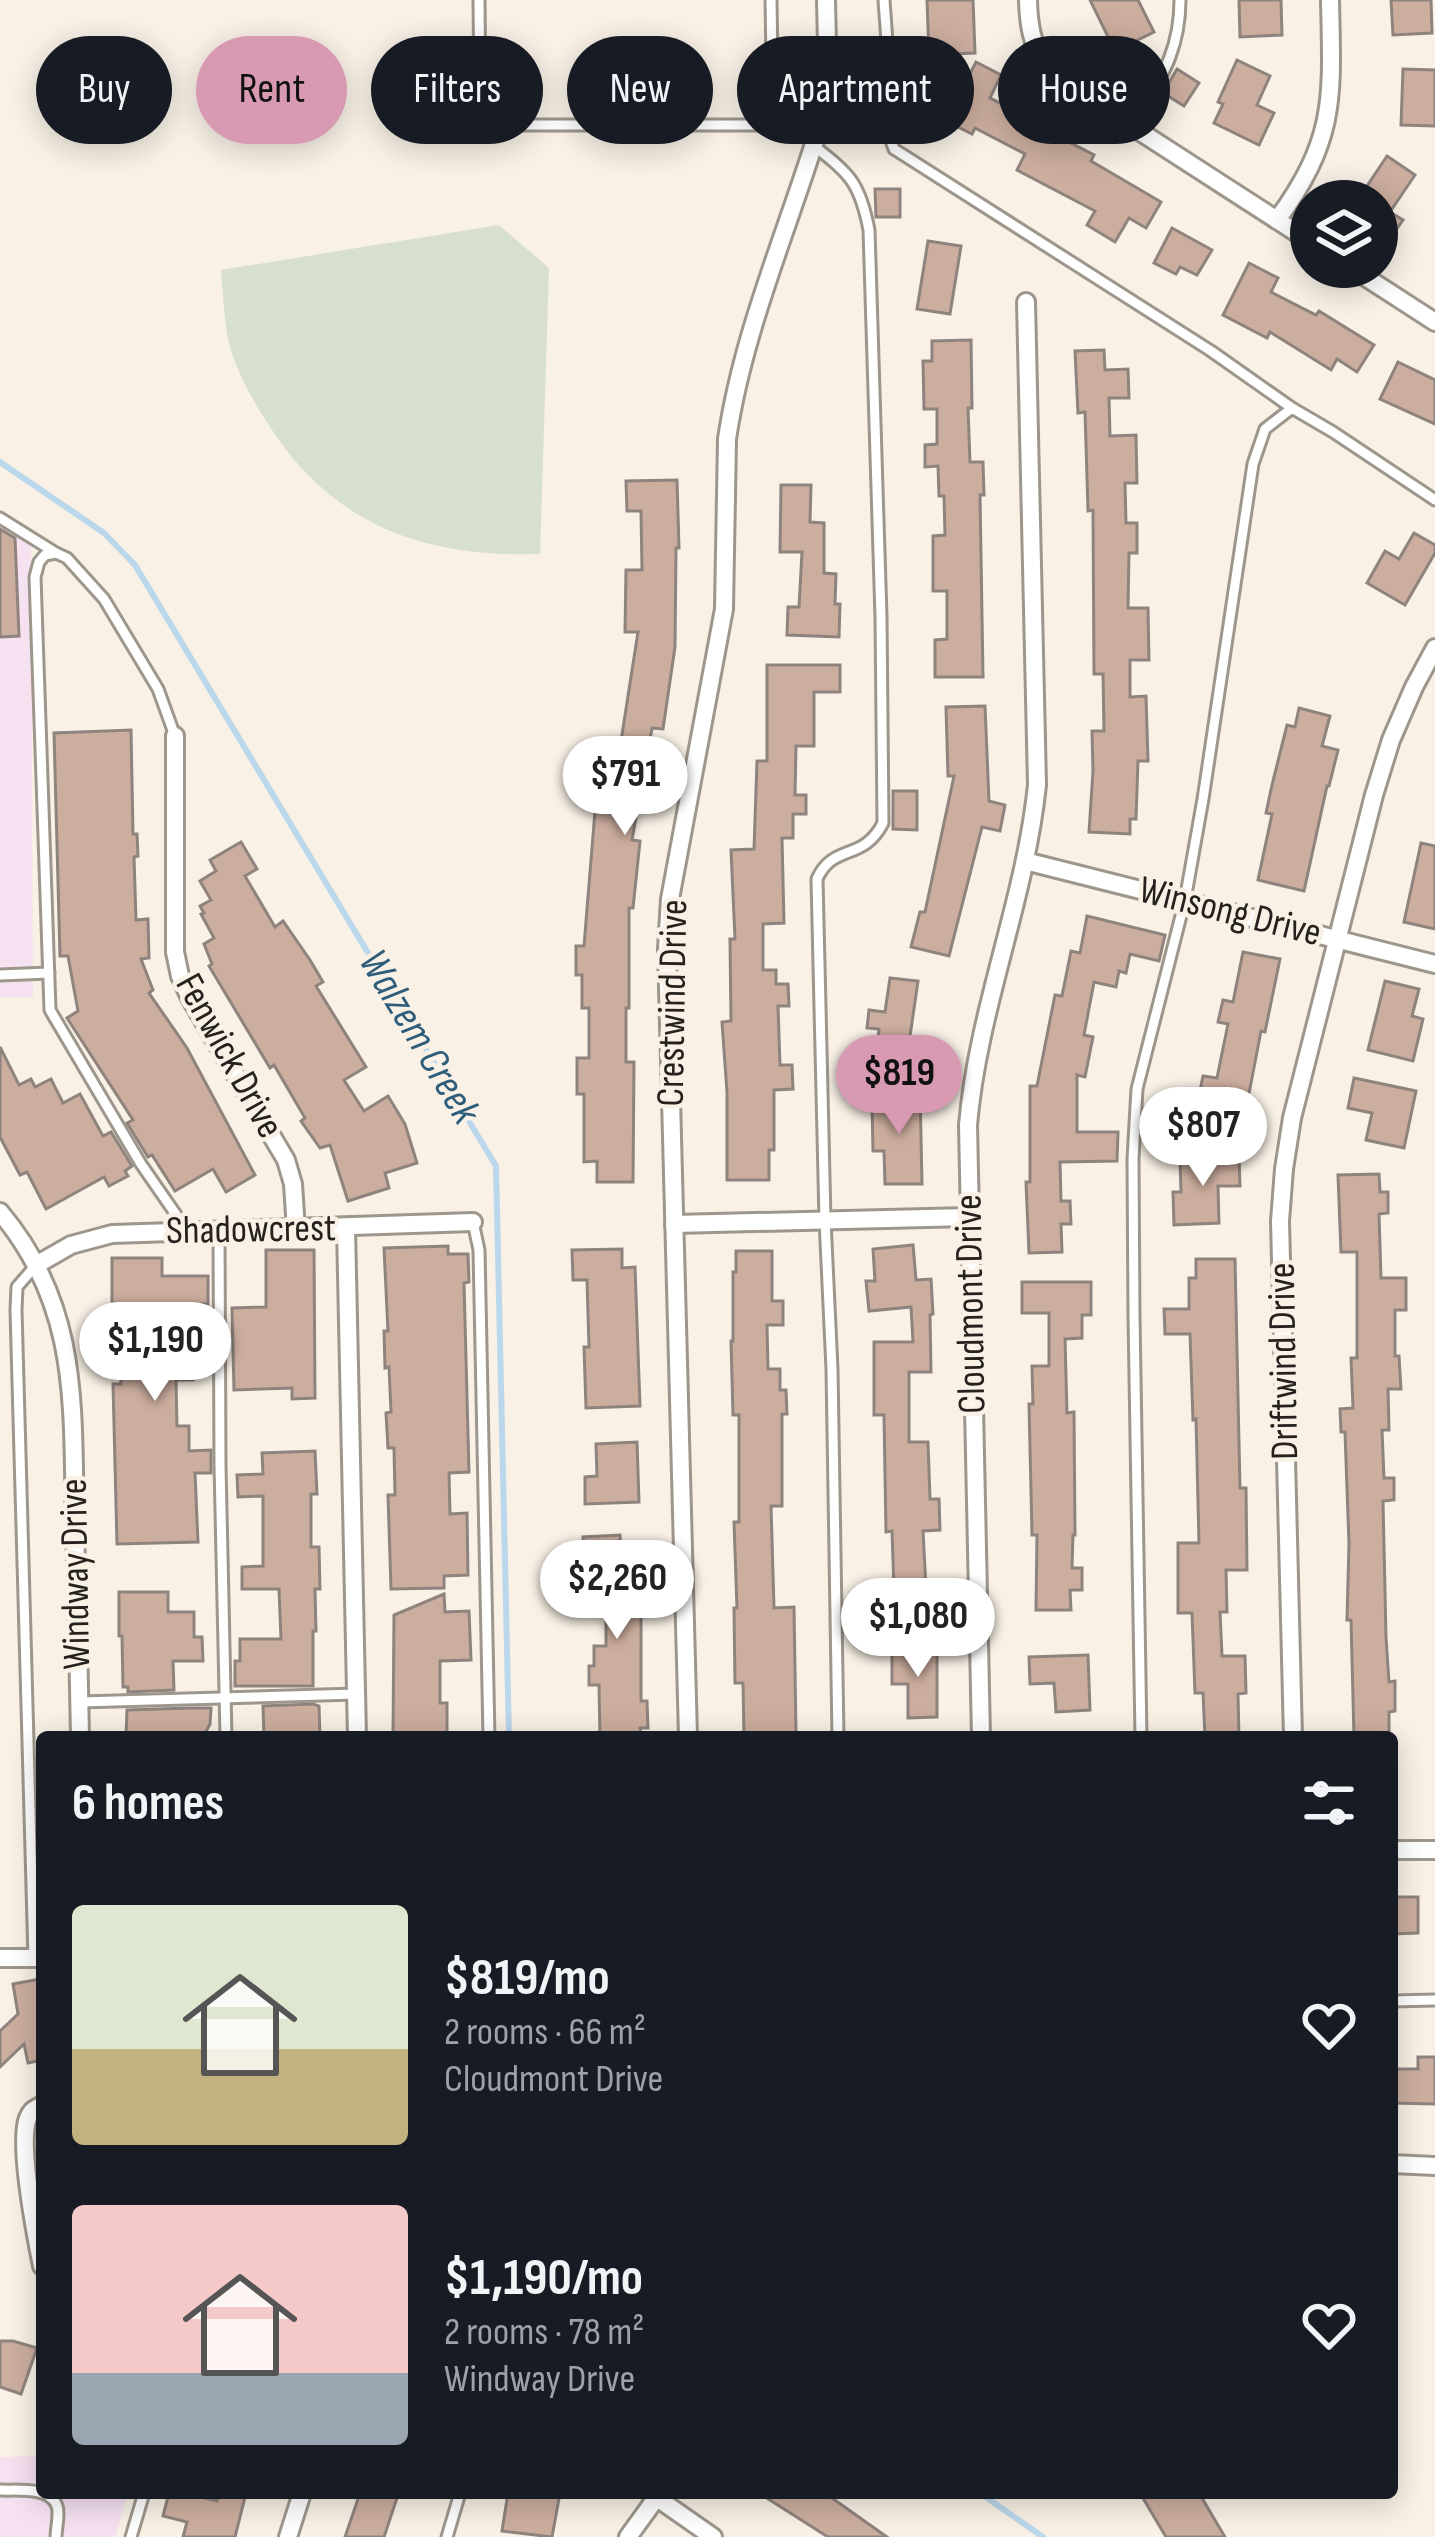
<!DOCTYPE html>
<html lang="en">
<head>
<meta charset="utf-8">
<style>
	body { margin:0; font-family:"Sofia Sans Condensed",sans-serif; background:#242831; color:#f1f3f6; height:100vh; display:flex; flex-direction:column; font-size:45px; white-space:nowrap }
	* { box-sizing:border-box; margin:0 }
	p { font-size:39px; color:#9ea1a6 }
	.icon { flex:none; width:66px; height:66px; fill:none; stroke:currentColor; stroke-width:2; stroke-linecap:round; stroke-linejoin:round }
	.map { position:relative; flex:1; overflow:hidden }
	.drawer { position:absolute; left:36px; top:1731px; width:1362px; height:768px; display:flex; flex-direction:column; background:#171b24; border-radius:12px; box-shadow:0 6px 30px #0003 }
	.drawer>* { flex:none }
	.guide { position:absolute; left:36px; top:36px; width:1365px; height:108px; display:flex; gap:24px }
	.buttons { position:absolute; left:1290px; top:180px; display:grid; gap:24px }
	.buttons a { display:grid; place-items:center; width:108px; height:108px; border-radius:50%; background:#171b24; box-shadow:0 6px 30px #0003; font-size:60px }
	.price { position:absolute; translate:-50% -102px; padding:0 27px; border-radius:42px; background:#fff; color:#222; font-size:39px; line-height:78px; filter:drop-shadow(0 3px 6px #0008) }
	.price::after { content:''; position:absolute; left:50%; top:72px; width:36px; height:27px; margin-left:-18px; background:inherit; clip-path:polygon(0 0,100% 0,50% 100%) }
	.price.on { background:#d899b2; color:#111 }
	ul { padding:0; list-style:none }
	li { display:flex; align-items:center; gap:36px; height:300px; padding:0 36px }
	li span { display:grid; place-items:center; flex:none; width:336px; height:240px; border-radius:12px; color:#555 }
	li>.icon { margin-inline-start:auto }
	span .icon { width:144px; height:144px; fill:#fffc; stroke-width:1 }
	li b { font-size:51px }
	h2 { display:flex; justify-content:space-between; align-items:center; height:144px; padding:0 36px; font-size:51px }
	.pill { padding:0 42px; border-radius:54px; background:#171b24; box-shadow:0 6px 30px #0003; font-size:42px; line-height:108px }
	.pill.on { background:#d899b2; color:#111 }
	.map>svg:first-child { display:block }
	.commercial { fill:#f6e1f0 }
	.green { fill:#d7e0cd }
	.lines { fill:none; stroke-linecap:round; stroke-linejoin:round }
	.stream { stroke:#bbd7eb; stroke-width:6 }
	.building { fill:#ccae9f; stroke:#8f837e; stroke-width:3 }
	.service-casing { stroke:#9d968b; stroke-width:15 }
	.minor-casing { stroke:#9d968b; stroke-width:22 }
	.service { stroke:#fff; stroke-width:9 }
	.minor { stroke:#fff; stroke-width:16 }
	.labels { text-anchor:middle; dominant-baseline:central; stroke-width:9; stroke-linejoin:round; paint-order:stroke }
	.street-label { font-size:39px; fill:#25221e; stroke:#f9f1e6 }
	.water-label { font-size:42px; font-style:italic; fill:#2d5d7a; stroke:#f9f1e6 }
</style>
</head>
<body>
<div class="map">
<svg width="1435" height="2537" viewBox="0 0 1435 2537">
	<rect width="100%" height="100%" fill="#f9f1e6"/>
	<g class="commercial">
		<polygon points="0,516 31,536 33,997 0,997"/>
		<polygon points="42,2456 42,2493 128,2493 115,2537 0,2537 0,2457"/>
	</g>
	<path class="green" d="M499,225L549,268L540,554C426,558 334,526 270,427C254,402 236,372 229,343C224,320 223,294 221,270Z"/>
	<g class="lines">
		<g class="stream">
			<polyline points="0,462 104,533 135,565 496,1166 509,1737"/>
			<polyline points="980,2493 1043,2537"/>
		</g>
	</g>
	<g class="building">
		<polygon points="927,0 973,0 975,53 929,55"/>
		<polygon points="1090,0 1138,0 1154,32 1115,51"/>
		<polygon points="1239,0 1281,0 1282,35 1240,37"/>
		<polygon points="1391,0 1431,0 1432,33 1393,35"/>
		<polygon points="1237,60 1270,76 1257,105 1274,113 1259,145 1214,123 1223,104 1218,102"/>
		<polygon points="976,62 1001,75 990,98 1022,114 1021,117 1094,155 1091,161 1161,202 1146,228 1129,218 1115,242 1087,225 1095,211 1017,170 1025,154 975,128 972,134 946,121"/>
		<polygon points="1177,69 1199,83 1184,106 1163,93"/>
		<polygon points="1403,69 1435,70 1435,126 1401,125"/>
		<polygon points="1387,156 1415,175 1390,212 1403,220 1389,240 1377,232 1377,201 1357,201"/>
		<polygon points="875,189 900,189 900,217 876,217"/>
		<polygon points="1172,228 1212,250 1197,275 1180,267 1176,274 1154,263"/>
		<polygon points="928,241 961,246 950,314 917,309"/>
		<polygon points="1249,263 1278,278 1271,292 1316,315 1319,311 1374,345 1357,372 1337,359 1331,370 1270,332 1267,338 1223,315"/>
		<polygon points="971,340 972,408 968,408 970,462 983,462 984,495 980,495 983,677 935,677 935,640 947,639 947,591 933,591 933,536 945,535 944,496 939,496 938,466 925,467 925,445 937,444 937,409 924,409 923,361 932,361 932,341"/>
		<polygon points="1104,350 1105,370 1128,369 1129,398 1109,398 1110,436 1136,435 1137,483 1125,483 1126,523 1137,523 1137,553 1129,553 1128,608 1148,608 1149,660 1130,660 1130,697 1146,696 1148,761 1138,761 1136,819 1130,819 1130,834 1089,832 1093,771 1092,731 1104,731 1103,674 1094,674 1093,510 1088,511 1085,412 1078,413 1075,351"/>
		<polygon points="1398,362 1435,380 1435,424 1380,399"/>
		<polygon points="677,480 679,548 676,548 675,647 663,729 652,728 632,840 640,841 633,908 629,908 629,1008 626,1008 626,1062 634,1062 633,1182 597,1182 597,1161 584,1162 584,1094 577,1094 577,1058 589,1058 589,1008 582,1008 582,975 576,975 576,946 584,946 595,811 590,810 597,769 608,771 614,739 621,741 638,632 625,632 626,570 642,570 641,511 627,511 626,481"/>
		<polygon points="781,485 811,485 810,522 824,523 824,573 836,574 835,604 840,604 839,637 787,635 788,607 799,607 802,552 780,552"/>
		<polygon points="0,529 15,538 19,636 0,637"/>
		<polygon points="1414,533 1435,545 1435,553 1405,605 1367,583 1385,551 1399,559"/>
		<polygon points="767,665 840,665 840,692 814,692 814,746 796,746 795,795 806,795 806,814 793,814 793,838 782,838 784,923 763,924 763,970 776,970 776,984 788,984 789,1006 778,1006 780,1065 792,1065 793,1089 774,1090 774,1150 769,1150 769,1180 727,1180 727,1092 722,1022 731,1021 730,939 735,939 731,850 754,849 757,761 767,761"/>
		<polygon points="985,706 989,801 1005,805 1000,831 982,827 949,956 911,947 920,912 925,912 954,776 948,776 946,707"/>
		<polygon points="1299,708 1330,716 1322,746 1338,750 1329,786 1327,786 1304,891 1258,880 1272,814 1266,813 1272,785 1287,725 1295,727"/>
		<polygon points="131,730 133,834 137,834 138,856 134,857 136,920 148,919 149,958 141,959 153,990 149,993 187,1048 255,1175 226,1192 213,1169 175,1191 152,1155 148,1157 127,1123 133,1120 67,1018 78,1011 68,956 60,956 54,733"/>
		<polygon points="893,791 917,791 917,830 893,829"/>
		<polygon points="241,842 257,869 245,876 275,927 283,921 310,960 323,982 316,986 366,1067 344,1080 364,1111 388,1096 405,1124 417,1163 385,1173 389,1188 348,1201 330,1145 320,1148 301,1121 305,1118 274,1065 270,1068 209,966 212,964 204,944 214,938 201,914 204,913 200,906 211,900 200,881 216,871 210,860"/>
		<polygon points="1421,843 1435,846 1435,929 1404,922"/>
		<polygon points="1087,916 1165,935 1159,961 1130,954 1126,973 1119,971 1116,987 1094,982 1084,1035 1093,1037 1085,1077 1077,1075 1077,1132 1118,1132 1117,1161 1060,1162 1061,1201 1070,1201 1071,1224 1061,1224 1062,1252 1029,1253 1026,1182 1030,1182 1030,1086 1037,1086 1055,995 1062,996 1071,951 1080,953"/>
		<polygon points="1243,952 1280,959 1265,1032 1261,1031 1242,1130 1194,1120 1203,1076 1217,1078 1228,1024 1218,1022 1223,1000 1233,1002"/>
		<polygon points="890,978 918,981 908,1050 877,1046 879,1029 867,1028 869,1010 885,1012"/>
		<polygon points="1385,981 1419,989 1412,1016 1423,1019 1413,1061 1368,1050"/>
		<polygon points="0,1047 19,1085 31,1079 35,1087 51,1079 63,1103 80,1094 103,1136 111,1132 132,1166 125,1171 128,1176 109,1186 104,1177 46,1209 27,1172 20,1175 0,1137"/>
		<polygon points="1354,1078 1416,1091 1404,1148 1366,1140 1372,1113 1348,1108"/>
		<polygon points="920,1091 922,1184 885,1184 884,1151 873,1151 872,1105 884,1105 883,1092"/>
		<polygon points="1239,1158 1240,1186 1218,1186 1219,1223 1174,1225 1173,1192 1181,1192 1180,1160"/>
		<polygon points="1379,1174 1380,1192 1388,1192 1388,1213 1379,1214 1381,1278 1406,1278 1406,1310 1395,1310 1395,1356 1399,1356 1401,1389 1388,1389 1389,1430 1382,1430 1384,1478 1394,1478 1394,1500 1383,1501 1386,1637 1389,1682 1395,1681 1395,1711 1389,1712 1389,1737 1354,1737 1351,1620 1347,1620 1349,1544 1345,1432 1341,1432 1340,1409 1353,1408 1351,1358 1357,1358 1357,1252 1341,1252 1338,1175"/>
		<polygon points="913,1245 916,1280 931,1279 933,1314 930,1315 931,1372 909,1372 909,1442 928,1442 930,1499 939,1499 940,1530 923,1531 926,1588 938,1588 939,1619 895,1620 892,1531 886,1532 884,1415 874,1415 874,1342 913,1342 911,1307 869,1311 866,1281 875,1281 873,1249"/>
		<polygon points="448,1246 448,1254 468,1254 469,1282 464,1283 469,1472 449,1473 450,1514 467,1513 468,1575 444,1576 444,1588 391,1589 388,1495 395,1495 394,1448 388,1448 386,1413 391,1412 389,1367 385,1368 384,1331 388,1331 384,1248"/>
		<polygon points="622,1249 622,1268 635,1267 640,1406 586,1408 584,1347 589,1347 587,1280 573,1280 572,1250"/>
		<polygon points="266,1250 314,1250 315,1398 292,1399 292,1388 234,1390 232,1308 266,1307"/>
		<polygon points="736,1251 772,1251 772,1301 783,1301 783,1325 767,1325 768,1369 780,1369 780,1390 786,1390 787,1414 782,1414 782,1506 771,1506 774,1608 794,1607 796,1733 789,1734 789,1737 744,1737 743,1683 735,1683 734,1608 737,1608 734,1522 739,1522 739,1415 733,1415 731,1341 733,1341 733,1272 736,1272"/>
		<polygon points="112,1258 162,1258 162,1276 208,1276 208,1304 191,1304 193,1380 176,1380 177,1426 189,1426 189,1451 211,1450 211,1473 195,1473 198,1542 117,1544 113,1384 121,1384 118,1304 112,1304"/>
		<polygon points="1196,1259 1235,1259 1240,1488 1246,1488 1247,1570 1226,1570 1227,1612 1220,1612 1222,1656 1245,1656 1246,1693 1238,1694 1239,1737 1205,1737 1203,1693 1195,1693 1192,1613 1178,1613 1178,1543 1199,1543 1196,1419 1193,1420 1190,1334 1165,1334 1164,1309 1189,1309 1189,1278 1196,1278"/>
		<polygon points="1022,1282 1091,1282 1091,1315 1082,1315 1082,1338 1065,1339 1067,1413 1074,1412 1075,1535 1073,1535 1072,1568 1082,1568 1082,1590 1070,1590 1071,1610 1036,1610 1037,1535 1032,1535 1029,1404 1033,1404 1032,1366 1049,1366 1049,1313 1022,1313"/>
		<polygon points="637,1442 639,1502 585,1504 585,1477 597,1476 596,1444"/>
		<polygon points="315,1451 317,1494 311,1494 311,1547 319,1547 320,1589 315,1589 316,1631 313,1631 313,1686 235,1686 235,1661 240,1661 240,1639 281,1639 279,1589 242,1589 242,1567 263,1566 263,1496 238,1497 237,1475 263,1474 262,1453"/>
		<polygon points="620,1535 621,1561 630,1561 633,1612 641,1612 641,1701 647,1701 648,1728 640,1728 641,1737 600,1737 599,1685 589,1685 589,1666 594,1666 594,1646 606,1646 606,1594 601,1594 601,1578 585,1579 583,1537"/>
		<polygon points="119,1592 168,1592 168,1612 194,1612 194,1637 202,1637 203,1661 173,1661 174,1690 128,1692 128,1687 123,1687 122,1636 119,1636"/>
		<polygon points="444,1594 445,1612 469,1611 471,1660 440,1661 440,1703 447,1703 447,1737 393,1737 394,1615"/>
		<polygon points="892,1650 937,1650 937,1717 908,1718 908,1684 892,1684"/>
		<polygon points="1088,1655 1090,1710 1056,1712 1054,1683 1030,1684 1029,1657"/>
		<polygon points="313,1704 319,1706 320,1737 264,1737 263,1706"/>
		<polygon points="191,1708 211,1708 210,1724 203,1737 126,1737 127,1710"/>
		<polygon points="1392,1897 1418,1897 1418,1933 1392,1934"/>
		<polygon points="40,1979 42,2060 28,2063 24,2044 0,2067 0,2031 18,2014 13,1984"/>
		<polygon points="1418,2057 1435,2057 1435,2104 1392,2103 1392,2069 1418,2069"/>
		<polygon points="0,2341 13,2341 37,2348 21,2394 0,2387"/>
		<polygon points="169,2493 185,2493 217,2501 220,2493 246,2493 235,2537 183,2537 187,2522 163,2516"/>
		<polygon points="360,2493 381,2493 397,2498 384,2537 345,2537"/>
		<polygon points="508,2493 560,2493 552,2537 502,2531"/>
		<polygon points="759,2493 825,2493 887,2537 828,2537"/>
		<polygon points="1140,2493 1199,2493 1225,2537 1166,2537"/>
	</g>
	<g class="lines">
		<defs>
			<g id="service">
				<polyline points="479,0 480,104 496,125 820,125"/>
				<polyline points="771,0 773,125"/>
				<path d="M884,0C885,17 887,34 887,50C886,85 880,116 894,149L1211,351L1292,408L1333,432L1435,500"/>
				<path d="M1133,127C1158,82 1180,54 1180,0"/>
				<path d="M814,146C850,174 860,183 869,230L881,617L883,823C863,862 833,843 817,879L825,1220L832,1369L838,1737"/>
				<polyline points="0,518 56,553"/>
				<polyline points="175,736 158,689 104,599 67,558 56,553 45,555 39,562 35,577 50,1010 141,1164 188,1232"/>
				<polyline points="0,975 49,973"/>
				<polyline points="473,1222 479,1250 489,1737"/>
				<polyline points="219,1231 220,1465 226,1737"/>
				<polyline points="80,1702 356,1694"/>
				<polyline points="1141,1737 1134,1316 1133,1159 1137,1089 1185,900 1203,799 1253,464 1265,429 1292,408"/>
				<polyline points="34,1958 16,1310 17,1287 36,1265"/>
				<polyline points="1392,2001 1435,2000"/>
				<path d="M0,2490C16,2491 50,2486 57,2506C60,2514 56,2528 56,2537"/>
				<polyline points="131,2537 144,2493"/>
				<polyline points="447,2537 460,2493"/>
			</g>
			<g id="minor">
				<path d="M1028,0C1029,45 1038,59 1071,87L1311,242"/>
				<path d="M1277,220C1337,138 1332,97 1330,0"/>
				<polyline points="1350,267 1435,322"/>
				<polyline points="175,736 175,952 180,976 190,998 286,1160 293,1184 296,1230"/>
				<polyline points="1025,861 1435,964"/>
				<path d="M0,1212C81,1308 72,1408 75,1526C77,1596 79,1667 80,1737"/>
				<polyline points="674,1224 969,1217"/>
				<polyline points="346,1228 357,1737"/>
				<polyline points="36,1265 71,1245 112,1234 473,1222"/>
				<path d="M688,1737L667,949L670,899L724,609L727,439C743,331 788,229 820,125L828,87L826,0"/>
				<path d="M981,1737L968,1125C978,1009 1025,901 1037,785L1026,302"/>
				<polyline points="1293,1737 1280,1221 1284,1169 1292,1118 1374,795 1391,740 1414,687 1435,648"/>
				<polyline points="1392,1850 1435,1850"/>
				<polyline points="0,1958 42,1958"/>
				<path d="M42,2105C34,2110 32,2109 28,2118C18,2144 36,2236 42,2266"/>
				<polyline points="1392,2164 1435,2166"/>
				<polyline points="650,2493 713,2537"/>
				<polyline points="288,2537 302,2493"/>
				<polyline points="628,2537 657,2497"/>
			</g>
		</defs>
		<use href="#service" class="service-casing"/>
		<use href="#minor" class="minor-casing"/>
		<use href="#service" class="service"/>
		<use href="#minor" class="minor"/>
	</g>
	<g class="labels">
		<g class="street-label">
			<text transform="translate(1230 912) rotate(14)">Winsong Drive</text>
			<text transform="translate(673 1003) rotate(-89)">Crestwind Drive</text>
			<text transform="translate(229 1056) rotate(61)">Fenwick Drive</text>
			<text transform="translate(251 1230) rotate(-1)">Shadowcrest</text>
			<text transform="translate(971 1304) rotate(-91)">Cloudmont Drive</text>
			<text transform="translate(1284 1361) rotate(-91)">Driftwind Drive</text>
			<text transform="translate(76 1574) rotate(-91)">Windway Drive</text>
		</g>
		<g class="water-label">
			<text transform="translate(419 1037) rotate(59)">Walzem Creek</text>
		</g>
	</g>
</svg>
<div class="buttons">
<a><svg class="icon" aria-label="layers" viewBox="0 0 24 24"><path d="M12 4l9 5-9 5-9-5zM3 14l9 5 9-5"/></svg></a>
</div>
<b class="price" style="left:625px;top:838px">$791</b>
<b class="price on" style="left:899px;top:1137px">$819</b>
<b class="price" style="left:1203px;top:1189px">$807</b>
<b class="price" style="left:155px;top:1404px">$1,190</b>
<b class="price" style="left:617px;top:1642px">$2,260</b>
<b class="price" style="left:918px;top:1680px">$1,080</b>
<div class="guide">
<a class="pill">Buy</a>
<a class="pill on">Rent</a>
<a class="pill">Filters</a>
<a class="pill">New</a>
<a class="pill">Apartment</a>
<a class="pill">House</a>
</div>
<section class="drawer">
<h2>6 homes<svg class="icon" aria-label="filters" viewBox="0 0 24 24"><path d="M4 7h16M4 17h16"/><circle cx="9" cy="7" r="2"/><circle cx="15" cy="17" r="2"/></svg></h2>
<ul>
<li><span style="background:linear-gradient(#dfe7d0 60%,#c2b280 0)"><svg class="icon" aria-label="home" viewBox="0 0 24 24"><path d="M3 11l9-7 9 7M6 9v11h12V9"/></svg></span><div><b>$819/mo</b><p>2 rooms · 66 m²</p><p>Cloudmont Drive</p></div><svg class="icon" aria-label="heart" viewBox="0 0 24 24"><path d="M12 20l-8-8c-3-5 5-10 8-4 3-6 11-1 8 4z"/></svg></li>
<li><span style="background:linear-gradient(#f6c9c9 70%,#9aa5b1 0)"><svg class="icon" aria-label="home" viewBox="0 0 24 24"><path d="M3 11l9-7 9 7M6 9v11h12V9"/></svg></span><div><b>$1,190/mo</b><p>2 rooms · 78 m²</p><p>Windway Drive</p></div><svg class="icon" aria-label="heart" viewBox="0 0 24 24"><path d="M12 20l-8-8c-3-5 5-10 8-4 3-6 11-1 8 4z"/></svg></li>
</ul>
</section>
</div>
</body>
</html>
